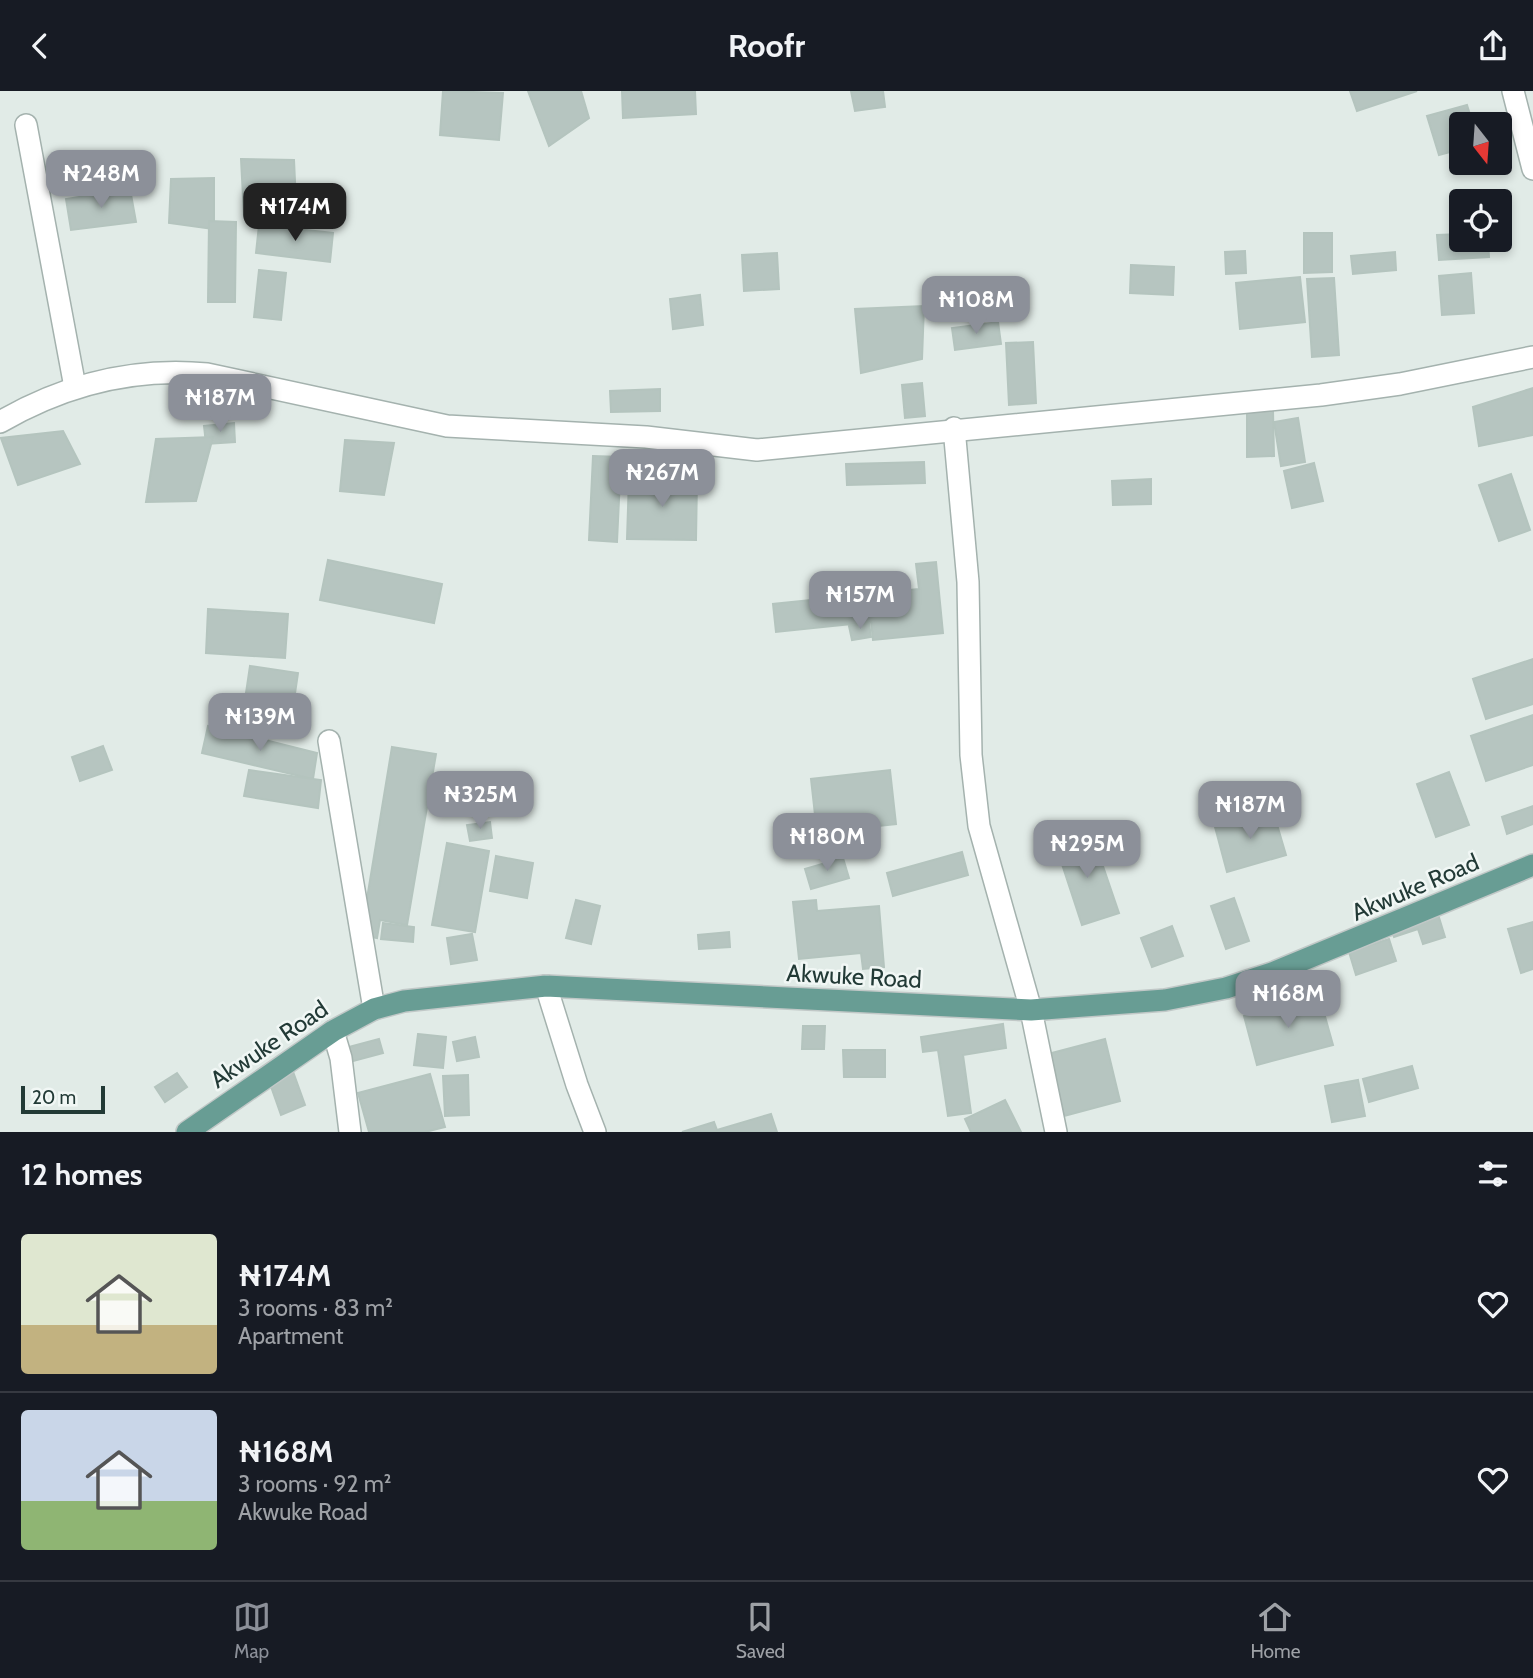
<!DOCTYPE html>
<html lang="en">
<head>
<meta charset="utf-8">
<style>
	body { margin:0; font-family:Cabin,sans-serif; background:#20242c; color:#f1f3f6; height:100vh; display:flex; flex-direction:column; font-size:26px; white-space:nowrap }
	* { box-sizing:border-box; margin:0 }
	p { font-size:23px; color:#9ea1a6 }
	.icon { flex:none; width:38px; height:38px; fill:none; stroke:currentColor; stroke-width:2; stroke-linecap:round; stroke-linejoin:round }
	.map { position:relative; height:1041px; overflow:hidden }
	.drawer { display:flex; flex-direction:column; background:#171b24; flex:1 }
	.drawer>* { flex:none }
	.needle { width:46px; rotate:163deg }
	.fabs { position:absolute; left:1449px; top:21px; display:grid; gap:14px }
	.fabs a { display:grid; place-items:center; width:63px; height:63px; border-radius:7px; background:#171b24; box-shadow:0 4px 10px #0003; font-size:35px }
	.scale { position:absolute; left:21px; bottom:18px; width:84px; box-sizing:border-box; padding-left:7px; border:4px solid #223a36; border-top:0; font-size:19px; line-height:24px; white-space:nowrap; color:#223a36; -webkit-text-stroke:5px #f1f7f5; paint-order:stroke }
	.price { position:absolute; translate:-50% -60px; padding:0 16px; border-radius:14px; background:#8c9099; color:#fff; font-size:23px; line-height:46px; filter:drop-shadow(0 2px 4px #0008) }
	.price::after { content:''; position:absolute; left:50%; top:42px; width:21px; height:16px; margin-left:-10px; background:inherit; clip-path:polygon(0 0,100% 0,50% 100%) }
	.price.selected { background:#222; color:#fff }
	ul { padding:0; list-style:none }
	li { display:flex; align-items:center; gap:21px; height:175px; padding:0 21px }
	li+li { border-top:2px solid #363941 }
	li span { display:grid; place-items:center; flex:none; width:196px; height:140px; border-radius:7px; color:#555 }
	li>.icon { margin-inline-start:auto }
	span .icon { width:84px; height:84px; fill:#fffc; stroke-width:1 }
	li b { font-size:30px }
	h2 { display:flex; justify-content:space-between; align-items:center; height:84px; padding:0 21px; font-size:30px }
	header { display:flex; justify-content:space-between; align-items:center; height:91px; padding:0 21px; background:#171b24; font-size:32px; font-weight:700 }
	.tabs { display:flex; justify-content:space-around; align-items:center; height:98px; border-top:2px solid #363941; background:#171b24; font-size:19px; color:#9ea1a6 }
	.tabs a { display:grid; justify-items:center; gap:4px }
	.tabs .selected { color:#8c9099 }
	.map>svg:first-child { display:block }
	.building { fill:#b6c5c0; stroke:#b4c4be; stroke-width:2 }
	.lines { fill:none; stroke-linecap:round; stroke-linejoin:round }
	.minor-casing { stroke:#a4b2ae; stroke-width:24 }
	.major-casing { stroke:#c1c8c7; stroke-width:24 }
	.minor { stroke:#fff; stroke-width:21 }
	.major { stroke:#689d94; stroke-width:21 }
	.labels { text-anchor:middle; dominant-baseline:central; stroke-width:5; stroke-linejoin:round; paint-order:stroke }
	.street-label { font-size:24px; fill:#223a36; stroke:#f1f7f5 }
</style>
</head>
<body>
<header><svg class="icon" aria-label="back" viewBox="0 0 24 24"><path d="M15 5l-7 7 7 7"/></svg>Roofr<svg class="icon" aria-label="share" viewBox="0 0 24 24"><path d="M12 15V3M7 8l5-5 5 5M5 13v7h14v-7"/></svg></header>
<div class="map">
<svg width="1533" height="1041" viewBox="0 0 1533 1041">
	<rect width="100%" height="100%" fill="#e1ebe7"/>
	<g class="building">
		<polygon points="443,0 503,2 499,49 440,44"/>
		<polygon points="528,0 581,0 589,27 549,55"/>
		<polygon points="622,0 695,0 696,23 623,27"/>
		<polygon points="851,0 883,0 885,16 855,20"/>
		<polygon points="1350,0 1417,0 1357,20"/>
		<polygon points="1467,14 1473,33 1461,33 1461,58 1439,64 1427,25"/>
		<polygon points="241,68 294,69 297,133 244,125"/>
		<polygon points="214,87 214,138 169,132 171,88"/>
		<polygon points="130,98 136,131 71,139 66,108"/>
		<polygon points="209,130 236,131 235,211 208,211"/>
		<polygon points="259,134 333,142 330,171 256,162"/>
		<polygon points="1304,142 1332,142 1332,181 1304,182"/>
		<polygon points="1461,143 1461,149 1488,149 1489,166 1439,169 1437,144"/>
		<polygon points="1245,160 1246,182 1226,183 1225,161"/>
		<polygon points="1395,161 1396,179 1353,183 1351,165"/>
		<polygon points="777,162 779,198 744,200 742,164"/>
		<polygon points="1131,174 1174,176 1173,204 1130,202"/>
		<polygon points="259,179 286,182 281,229 254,226"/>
		<polygon points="1471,182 1474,222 1442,224 1439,185"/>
		<polygon points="1300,186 1305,231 1240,238 1236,192"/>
		<polygon points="1334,187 1339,264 1312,266 1307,188"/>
		<polygon points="700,204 703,234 673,238 670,208"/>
		<polygon points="924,215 922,268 861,282 855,218"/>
		<polygon points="998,231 1001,253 955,259 952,237"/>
		<polygon points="1033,251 1036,312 1009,314 1006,252"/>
		<polygon points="922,292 925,325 905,327 902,294"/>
		<polygon points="1533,297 1533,344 1479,355 1473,316"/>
		<polygon points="660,298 660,320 611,321 610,300"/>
		<polygon points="1247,320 1273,320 1274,365 1247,366"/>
		<polygon points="1298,327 1305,371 1281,375 1274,331"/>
		<polygon points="234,332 235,351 206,353 204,335"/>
		<polygon points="63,340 80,373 18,394 1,347"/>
		<polygon points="213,346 196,410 146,411 156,348"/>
		<polygon points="345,349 394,352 384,404 340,400"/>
		<polygon points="593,365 621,366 617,451 589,449"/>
		<polygon points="924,371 925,392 847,394 846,373"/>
		<polygon points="1314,372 1323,410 1292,417 1284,380"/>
		<polygon points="1511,383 1530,439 1499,450 1479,394"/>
		<polygon points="629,387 697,389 696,449 627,448"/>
		<polygon points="1151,388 1151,413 1113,414 1112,390"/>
		<polygon points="328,469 442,493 434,532 320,509"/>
		<polygon points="936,471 943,542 873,549 871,531 776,541 773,513 919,498 916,473"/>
		<polygon points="208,518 288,523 285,567 206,562"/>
		<polygon points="869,532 871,546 852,549 849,535"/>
		<polygon points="1533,568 1533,613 1486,628 1473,588"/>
		<polygon points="250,575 298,582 290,636 242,629"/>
		<polygon points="1533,624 1533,674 1486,690 1471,645"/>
		<polygon points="208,635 317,662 313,688 202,662"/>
		<polygon points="103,655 112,679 80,690 72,666"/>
		<polygon points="392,656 436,663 407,834 380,829 377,847 361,844"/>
		<polygon points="249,679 321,689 318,717 244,705"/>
		<polygon points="890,679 896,733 849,738 850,747 818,751 811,688"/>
		<polygon points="1449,681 1469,734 1436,746 1417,693"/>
		<polygon points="1533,715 1533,733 1507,743 1502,726"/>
		<polygon points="1273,720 1286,764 1227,781 1215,736"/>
		<polygon points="490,731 492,747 470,750 467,734"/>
		<polygon points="1092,743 1119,822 1082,834 1056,755"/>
		<polygon points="447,752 489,760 475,841 432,834"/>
		<polygon points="962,761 968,784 893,805 887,782"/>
		<polygon points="496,765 533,772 527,807 490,800"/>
		<polygon points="843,767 849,787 811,798 805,778"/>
		<polygon points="1234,807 1249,850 1226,858 1211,815"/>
		<polygon points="576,809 600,815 591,853 566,847"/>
		<polygon points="816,809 817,820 879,815 884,876 863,878 861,862 799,868 793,811"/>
		<polygon points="1437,820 1445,846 1423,853 1418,838 1394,846 1390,835"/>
		<polygon points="1533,831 1533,878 1521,882 1508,838"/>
		<polygon points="383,832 414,836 413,851 381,848"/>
		<polygon points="1172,835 1183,865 1152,876 1141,847"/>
		<polygon points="729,841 730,856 699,858 698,844"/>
		<polygon points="472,843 477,869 451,873 447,847"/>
		<polygon points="1389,848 1396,870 1356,884 1349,861"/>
		<polygon points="1319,904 1333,954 1257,974 1244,925"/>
		<polygon points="1003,933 1006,957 963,964 971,1022 948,1025 938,959 923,961 921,946"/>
		<polygon points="803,935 825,935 824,958 802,958"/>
		<polygon points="418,943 446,946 443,977 414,974"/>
		<polygon points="475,946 479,966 457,970 453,951"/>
		<polygon points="379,948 383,962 353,970 349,956"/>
		<polygon points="1105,948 1120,1010 1064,1025 1048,963"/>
		<polygon points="843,959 885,959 885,986 844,986"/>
		<polygon points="291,975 305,1014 281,1024 267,984"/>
		<polygon points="1412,975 1418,997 1369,1011 1363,988"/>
		<polygon points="177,982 187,996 165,1011 155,996"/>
		<polygon points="430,983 445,1036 425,1041 369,1041 358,1002"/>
		<polygon points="468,984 469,1024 445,1025 443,985"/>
		<polygon points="1358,989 1365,1025 1332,1031 1325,995"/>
		<polygon points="1005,1009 1021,1041 971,1041 965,1028"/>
		<polygon points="771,1023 777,1041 682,1041 714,1031 717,1039"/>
	</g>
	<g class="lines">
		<defs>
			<g id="minor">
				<polyline points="1513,0 1533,78"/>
				<polyline points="26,34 75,296"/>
				<path d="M0,331C64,294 133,276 207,283L447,335L646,346L757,359L1321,304L1400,293L1533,266"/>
				<polyline points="954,337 968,491 971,664 979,735 1031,919 1056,1041"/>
				<polyline points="329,650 374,918"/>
				<polyline points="546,895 577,994 595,1041"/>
				<polyline points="333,940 341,967 350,1041"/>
			</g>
			<polyline id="major" points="187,1041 333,940 374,918 404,910 546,895 1031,919 1165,909 1226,897 1272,882 1533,774"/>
		</defs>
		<use href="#minor" class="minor-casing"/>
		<use href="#major" class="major-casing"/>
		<use href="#minor" class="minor"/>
		<use href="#major" class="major"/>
	</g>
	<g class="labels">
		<g class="street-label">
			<text transform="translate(1415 796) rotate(-23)">Akwuke Road</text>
			<text transform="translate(854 885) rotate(3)">Akwuke Road</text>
			<text transform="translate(269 953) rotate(-34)">Akwuke Road</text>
		</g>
	</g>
</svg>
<div class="fabs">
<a><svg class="needle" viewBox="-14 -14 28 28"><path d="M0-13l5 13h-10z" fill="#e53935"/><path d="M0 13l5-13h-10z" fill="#9ea1a6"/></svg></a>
<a><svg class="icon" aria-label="locate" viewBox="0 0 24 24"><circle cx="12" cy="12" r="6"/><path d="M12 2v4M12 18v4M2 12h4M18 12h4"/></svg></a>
</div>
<div class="scale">20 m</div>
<b class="price" style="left:101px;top:119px">₦248M</b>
<b class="price selected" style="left:295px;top:152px">₦174M</b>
<b class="price" style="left:976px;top:245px">₦108M</b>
<b class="price" style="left:220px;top:343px">₦187M</b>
<b class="price" style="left:662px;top:418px">₦267M</b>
<b class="price" style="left:860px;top:540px">₦157M</b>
<b class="price" style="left:260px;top:662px">₦139M</b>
<b class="price" style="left:480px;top:740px">₦325M</b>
<b class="price" style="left:1250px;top:750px">₦187M</b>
<b class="price" style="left:827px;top:782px">₦180M</b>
<b class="price" style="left:1087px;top:789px">₦295M</b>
<b class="price" style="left:1288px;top:939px">₦168M</b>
</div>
<section class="drawer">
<h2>12 homes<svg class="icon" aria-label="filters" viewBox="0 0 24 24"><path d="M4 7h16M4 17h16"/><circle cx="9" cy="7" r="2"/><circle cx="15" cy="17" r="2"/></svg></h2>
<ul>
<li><span style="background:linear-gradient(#dfe7d0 65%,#c2b280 0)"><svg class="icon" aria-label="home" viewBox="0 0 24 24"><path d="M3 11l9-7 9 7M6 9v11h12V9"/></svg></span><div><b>₦174M</b><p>3 rooms · 83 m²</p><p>Apartment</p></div><svg class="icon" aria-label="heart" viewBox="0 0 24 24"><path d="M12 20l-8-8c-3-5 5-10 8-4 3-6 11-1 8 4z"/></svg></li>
<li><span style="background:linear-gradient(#c9d6e8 65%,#8fb573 0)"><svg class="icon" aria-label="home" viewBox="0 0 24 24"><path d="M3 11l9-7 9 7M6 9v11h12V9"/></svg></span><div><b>₦168M</b><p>3 rooms · 92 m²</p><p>Akwuke Road</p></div><svg class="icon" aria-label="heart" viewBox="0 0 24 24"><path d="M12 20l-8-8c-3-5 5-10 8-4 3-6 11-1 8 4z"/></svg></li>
</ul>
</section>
<nav class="tabs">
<a class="selected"><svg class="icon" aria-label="map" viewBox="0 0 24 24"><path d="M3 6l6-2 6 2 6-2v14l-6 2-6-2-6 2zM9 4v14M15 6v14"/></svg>Map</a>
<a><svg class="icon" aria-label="saved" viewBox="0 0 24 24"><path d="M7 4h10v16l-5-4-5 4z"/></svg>Saved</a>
<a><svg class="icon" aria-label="home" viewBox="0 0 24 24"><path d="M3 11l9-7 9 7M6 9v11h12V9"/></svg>Home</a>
</nav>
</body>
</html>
